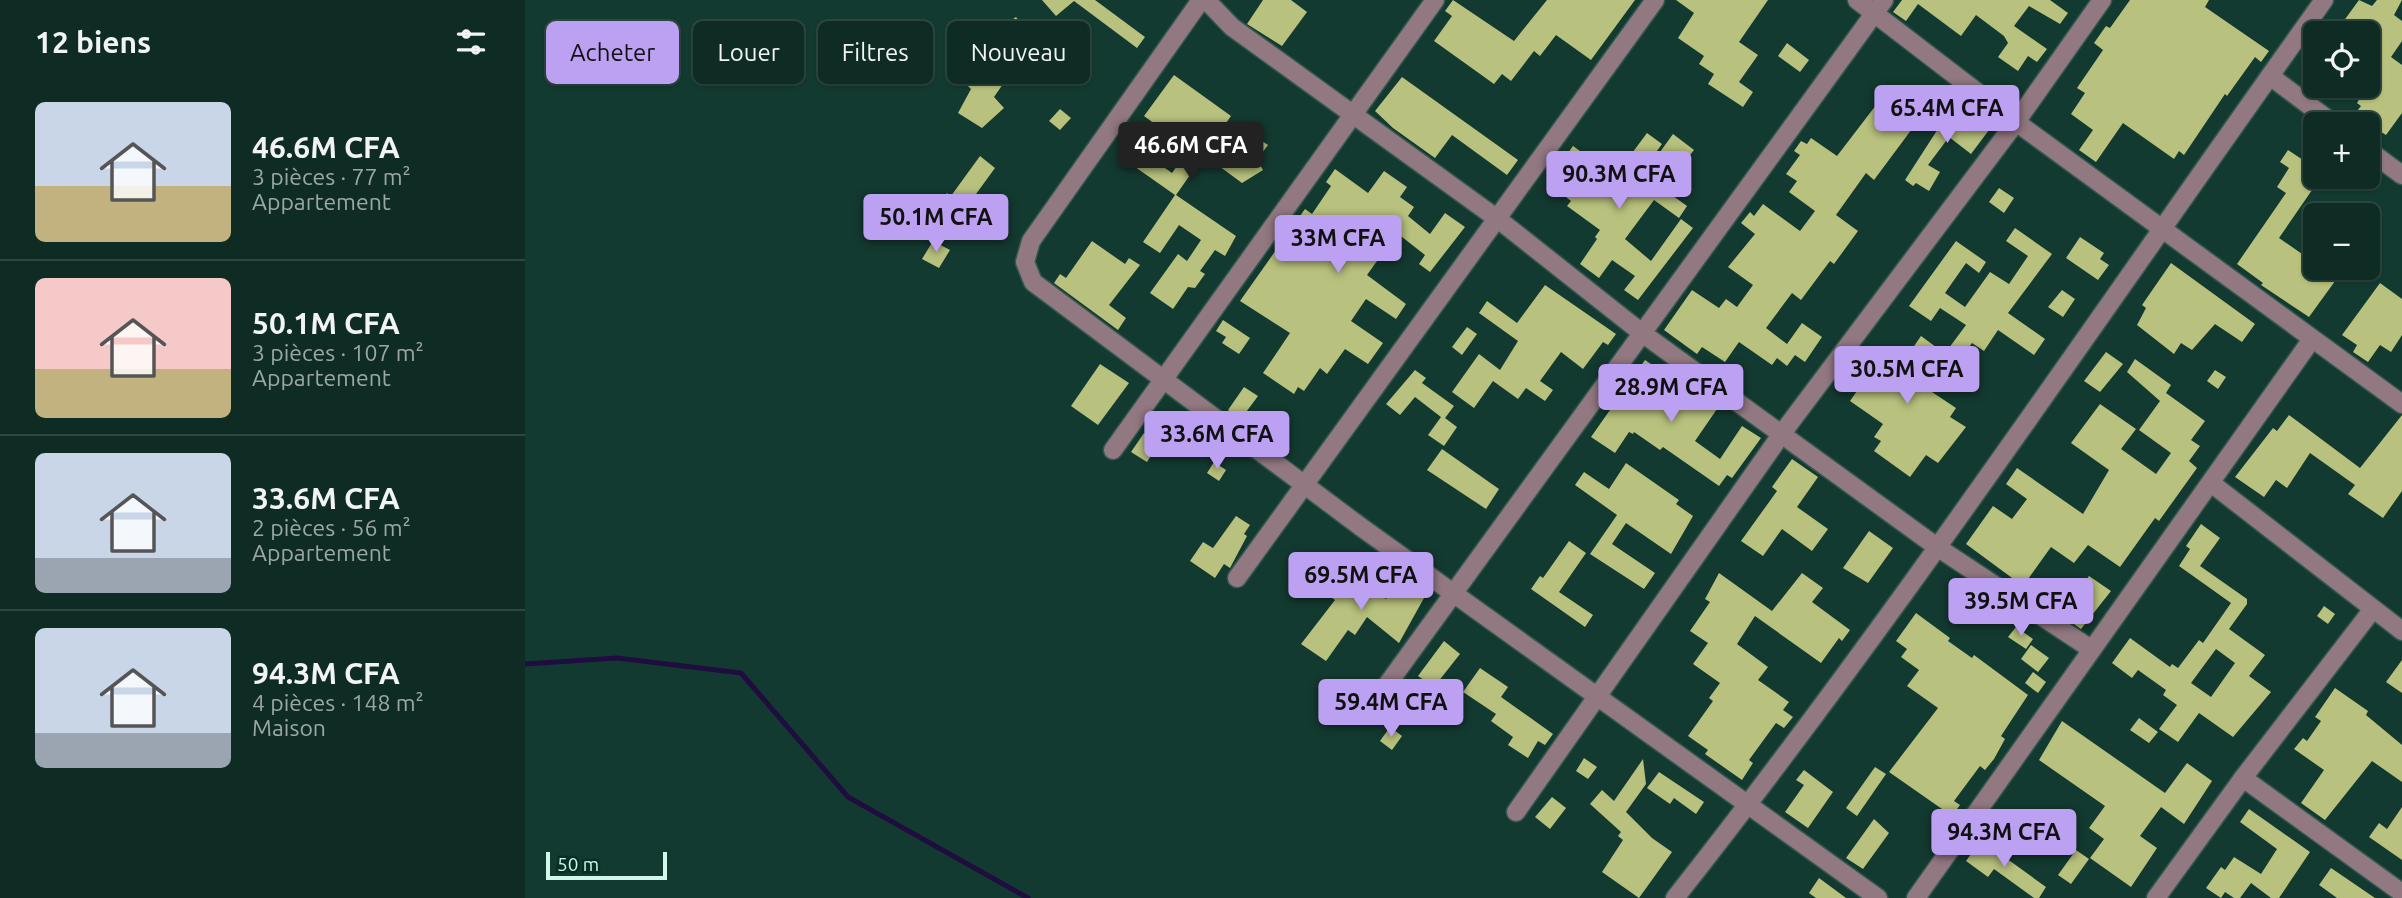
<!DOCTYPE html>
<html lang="fr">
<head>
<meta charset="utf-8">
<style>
	body { margin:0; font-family:Ubuntu,sans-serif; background:#1c3831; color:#f1f3f6; height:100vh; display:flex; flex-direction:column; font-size:26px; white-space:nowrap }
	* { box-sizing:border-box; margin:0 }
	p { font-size:23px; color:#9ba7a6 }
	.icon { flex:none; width:38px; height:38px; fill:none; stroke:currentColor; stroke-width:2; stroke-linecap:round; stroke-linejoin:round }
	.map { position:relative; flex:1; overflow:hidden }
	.details { display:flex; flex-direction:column; background:#0e2c24; width:525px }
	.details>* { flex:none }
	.banner { position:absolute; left:21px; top:21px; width:665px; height:63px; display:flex; gap:14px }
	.tools { position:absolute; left:1778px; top:21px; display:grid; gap:14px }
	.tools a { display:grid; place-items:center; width:77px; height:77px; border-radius:10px; background:#0e2c24; box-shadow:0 2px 5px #0004,0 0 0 2px #2e4841; font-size:35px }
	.scale { position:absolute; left:21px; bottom:18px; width:121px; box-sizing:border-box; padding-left:7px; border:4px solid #d3f6eb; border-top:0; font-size:19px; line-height:24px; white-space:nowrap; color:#d3f6eb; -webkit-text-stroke:5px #062f26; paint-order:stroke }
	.price { position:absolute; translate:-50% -60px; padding:0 16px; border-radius:7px; background:#bca0f2; color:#111; font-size:23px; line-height:46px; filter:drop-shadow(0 2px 4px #0008) }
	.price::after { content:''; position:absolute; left:50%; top:42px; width:21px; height:16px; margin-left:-10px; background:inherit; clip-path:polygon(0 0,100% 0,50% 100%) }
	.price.current { background:#222; color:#fff }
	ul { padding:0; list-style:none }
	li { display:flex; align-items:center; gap:21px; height:175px; padding:0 35px }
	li+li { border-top:2px solid #2e4841 }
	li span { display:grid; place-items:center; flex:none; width:196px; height:140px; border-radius:10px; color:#555 }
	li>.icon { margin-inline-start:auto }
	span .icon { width:84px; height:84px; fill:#fffc; stroke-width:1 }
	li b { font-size:30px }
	h2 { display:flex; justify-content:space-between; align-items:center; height:84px; padding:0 35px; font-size:30px }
	.tag { padding:0 24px; border-radius:10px; background:#0e2c24; box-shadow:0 2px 5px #0004,0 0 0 2px #2e4841; font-size:24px; line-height:63px }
	.tag.current { background:#bca0f2; color:#111 }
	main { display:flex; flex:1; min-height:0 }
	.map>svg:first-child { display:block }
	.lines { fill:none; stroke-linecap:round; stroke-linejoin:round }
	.stream { stroke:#200d40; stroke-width:5 }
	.building { fill:#b8c17d; fill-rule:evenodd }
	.minor-casing { stroke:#32584e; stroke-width:21 }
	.minor { stroke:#927881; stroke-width:18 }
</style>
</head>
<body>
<main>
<section class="details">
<h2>12 biens<svg class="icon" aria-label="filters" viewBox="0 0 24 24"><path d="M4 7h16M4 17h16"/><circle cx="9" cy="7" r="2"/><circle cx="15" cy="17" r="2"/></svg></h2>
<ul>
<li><span style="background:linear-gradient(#c9d6e8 60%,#c2b280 0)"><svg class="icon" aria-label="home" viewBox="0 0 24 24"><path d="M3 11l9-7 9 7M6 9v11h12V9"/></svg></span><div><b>46.6M CFA</b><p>3 pièces · 77 m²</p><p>Appartement</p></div></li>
<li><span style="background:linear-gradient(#f6c9c9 65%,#c2b280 0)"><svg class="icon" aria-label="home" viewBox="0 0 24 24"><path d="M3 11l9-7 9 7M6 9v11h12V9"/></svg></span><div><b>50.1M CFA</b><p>3 pièces · 107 m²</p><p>Appartement</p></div></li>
<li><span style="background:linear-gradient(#c9d6e8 75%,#9aa5b1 0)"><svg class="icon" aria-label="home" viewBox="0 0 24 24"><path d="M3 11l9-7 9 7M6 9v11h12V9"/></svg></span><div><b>33.6M CFA</b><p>2 pièces · 56 m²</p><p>Appartement</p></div></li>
<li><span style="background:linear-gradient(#c9d6e8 75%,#9aa5b1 0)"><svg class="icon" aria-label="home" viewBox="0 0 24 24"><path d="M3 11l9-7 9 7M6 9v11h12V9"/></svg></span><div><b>94.3M CFA</b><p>4 pièces · 148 m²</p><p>Maison</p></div></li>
</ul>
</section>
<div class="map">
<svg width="1877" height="898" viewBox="0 0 1877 898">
	<rect width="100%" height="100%" fill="#133a30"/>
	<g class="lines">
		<polyline class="stream" points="0,664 92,658 216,673 323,797 503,898"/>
	</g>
	<g class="building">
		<polygon points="517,0 570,0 620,37 612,48 549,1 531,16"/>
		<polygon points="738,0 766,0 782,12 757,46 722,24"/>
		<polygon points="928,0 989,41 1022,0 1110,0 1066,60 1031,35 1015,56 1009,51 986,81 977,74 969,84 909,41 927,16 920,11"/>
		<polygon points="1151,0 1243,0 1214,42 1233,55 1214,82 1228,92 1218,107 1183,84 1189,74 1174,64 1179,56 1153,38 1169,13"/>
		<polygon points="1377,0 1525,0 1543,13 1535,24 1504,6 1489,26 1522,49 1512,62 1503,56 1493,71 1473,57 1483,43 1479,36 1451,15 1436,36 1393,4 1381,21 1368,12"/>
		<polygon points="1605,0 1684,0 1680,7 1744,51 1736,62 1730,57 1702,96 1700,94 1659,155 1654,151 1649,159 1598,123 1571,162 1554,150 1568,130 1546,114 1560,93 1552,88 1578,50 1569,43 1581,26 1585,28"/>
		<polygon points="1834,0 1847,6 1852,0 1877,0 1869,15 1877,21 1877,41 1866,57 1877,65 1877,113 1861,135 1829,115 1836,106 1832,103 1835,98 1818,86 1843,86 1843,33 1810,33"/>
		<polygon points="491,17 503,34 483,47 472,30"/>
		<polygon points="1262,43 1284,60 1275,72 1253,56"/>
		<polygon points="470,58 487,71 469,97 479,108 457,128 433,113 446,89 443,86"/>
		<polygon points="649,75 706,116 687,143 708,157 725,133 743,145 732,160 738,170 717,183 679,155 651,195 711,236 700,256 690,250 675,271 680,274 670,288 663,287 648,309 625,293 653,254 662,261 676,240 654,225 635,253 618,242 650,195 596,157 605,143 647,173 668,143 652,124 645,135 619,116"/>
		<polygon points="877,77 993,160 982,175 927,135 910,158 868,128 850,111"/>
		<polygon points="1391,90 1407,102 1349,180 1341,173 1311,215 1333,231 1309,264 1305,261 1276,300 1267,293 1241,328 1262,344 1277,323 1297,337 1280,362 1270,355 1262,366 1252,358 1247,365 1214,342 1200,362 1177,347 1172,354 1139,330 1167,290 1194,308 1201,299 1212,307 1228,285 1203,267 1230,234 1216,223 1225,212 1229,216 1238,204 1275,231 1290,211 1264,192 1272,181 1261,174 1275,155 1269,151 1276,141 1282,144 1286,138 1312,156 1358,96 1376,109"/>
		<polygon points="1429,104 1464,130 1446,154 1424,137 1403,165 1415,172 1404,191 1391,183 1388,186 1380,180"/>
		<polygon points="535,109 546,118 535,130 524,121"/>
		<polygon points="1122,133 1137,144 1116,173 1162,206 1154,218 1129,200 1100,239 1126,261 1156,219 1168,228 1113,300 1099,290 1110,276 1087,260 1074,278 1055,264 1072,239 1070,237 1075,230 1042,206 1046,201 1022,182 1048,146 1090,176"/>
		<polygon points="1148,134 1169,150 1160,161 1156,159 1152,165 1135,152"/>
		<polygon points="1763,150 1790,168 1790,177 1796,177 1754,238 1790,263 1790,268 1799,268 1813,277 1784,317 1736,285 1738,283 1712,264 1761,193 1752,187 1764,168 1755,162"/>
		<polygon points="455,156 470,168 443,205 457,216 450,226 428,209 418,226 406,219 422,193 426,196"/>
		<polygon points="810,169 843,193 859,171 882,187 875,197 889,207 883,216 905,234 920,213 940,227 905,272 894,264 900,255 872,233 842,275 881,304 871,319 841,299 826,321 858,343 843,364 820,349 802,374 795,368 779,391 773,387 769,394 738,373 765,333 715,301 780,209 787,214 806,186 801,182"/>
		<polygon points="1474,188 1489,198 1479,213 1464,202"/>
		<polygon points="1490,228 1527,254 1483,313 1520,339 1509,355 1473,330 1459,351 1447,343 1434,361 1421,352 1441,325 1415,308 1406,321 1384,306 1431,241 1461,262 1454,273 1441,263 1420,293 1440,307 1465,272 1484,284 1503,256 1481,241"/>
		<polygon points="1555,237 1579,253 1575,259 1584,265 1573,280 1541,258"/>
		<polygon points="408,241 425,250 414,268 397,259"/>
		<polygon points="567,241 600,264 604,258 615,265 584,305 601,318 593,330 529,283 535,274 541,278"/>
		<polygon points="1646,263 1730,324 1717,342 1690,324 1667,350 1656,343 1649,354 1612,325 1621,308 1617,305"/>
		<polygon points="1855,283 1877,299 1877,335 1866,352 1855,345 1843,362 1828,352 1832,345 1817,335"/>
		<polygon points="1020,285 1091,334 1083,345 1078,342 1058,369 1036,352 1015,381 1028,390 1020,401 1001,388 993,399 968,381 949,408 927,392 954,354 975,370 993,341 954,313 962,301 992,323"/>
		<polygon points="1537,290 1550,299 1538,317 1523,307"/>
		<polygon points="698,320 725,338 714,354 697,343 701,337 691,331"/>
		<polygon points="942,327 952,334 937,355 927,347"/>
		<polygon points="1396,336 1426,358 1404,390 1431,408 1425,417 1441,427 1413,463 1401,455 1385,477 1349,451 1356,441 1349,437 1358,424 1325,401 1334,388 1323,380 1342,355 1348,359 1354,350 1376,365"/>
		<polygon points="1581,352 1598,364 1575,392 1559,381"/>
		<polygon points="1610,359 1646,385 1641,393 1680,421 1666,440 1675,446 1664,461 1672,468 1634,521 1630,518 1595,567 1563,545 1549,563 1526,547 1498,586 1441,544 1468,506 1487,519 1502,499 1481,484 1492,468 1558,514 1584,470 1546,443 1575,404 1611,429 1596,449 1631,474 1646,453 1614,430 1635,401 1602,372"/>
		<polygon points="1120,360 1192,409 1170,441 1195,459 1217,426 1236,438 1207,478 1202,475 1194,486 1138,447 1135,450 1109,432 1108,434 1104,432 1090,453 1066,437"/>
		<polygon points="575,364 604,383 573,425 546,406"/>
		<polygon points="890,370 901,378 897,383 929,406 920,418 932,427 919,446 903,435 916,417 890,397 875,415 861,404"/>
		<polygon points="1690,370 1701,377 1693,389 1682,381"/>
		<polygon points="719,387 733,396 716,419 703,410"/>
		<polygon points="1764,415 1835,468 1877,415 1877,491 1858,518 1823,494 1830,485 1785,453 1762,488 1751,480 1739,497 1710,477 1748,428 1752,431"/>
		<polygon points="619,433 634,443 622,462 606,452"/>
		<polygon points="917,449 974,489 961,509 902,470"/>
		<polygon points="1267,459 1293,477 1272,507 1303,529 1287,551 1257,529 1238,556 1216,541 1252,491 1247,487"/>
		<polygon points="689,462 701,470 694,481 682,473"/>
		<polygon points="1101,463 1154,500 1151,504 1168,516 1146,554 1101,523 1087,544 1130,573 1119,589 1065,554 1092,515 1050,485 1059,472 1084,489"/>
		<polygon points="711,516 725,525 719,534 722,536 705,568 699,564 690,578 665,561 678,542 688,548"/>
		<path d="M1676,524L1695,538L1675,566L1722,599V604L1704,629L1740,655L1724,676L1746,692L1708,737L1674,713L1653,742L1634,729L1652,705L1638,695L1641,690L1613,670L1607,678L1587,663L1605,638L1645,667L1647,664L1653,668L1674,640L1678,643L1706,603L1654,566L1665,549L1661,546ZM1691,649L1710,663L1686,697L1666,683Z"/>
		<polygon points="1344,531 1368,548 1343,583 1318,568"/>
		<polygon points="1044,541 1061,553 1034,592 1068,615 1060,627 1006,589 1015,576 1018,578"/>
		<polygon points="839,564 850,572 840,585 861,599 873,581 899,598 874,643 842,617 830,635 823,630 801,661 776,644 810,600 792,587 800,575 819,588"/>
		<polygon points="1194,573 1247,611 1277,573 1298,588 1287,602 1325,630 1317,641 1314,638 1296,663 1230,616 1212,644 1243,667 1233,680 1264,702 1258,710 1268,717 1259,728 1251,723 1224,760 1228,763 1217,780 1180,754 1183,750 1163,736 1188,701 1184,698 1195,683 1168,664 1183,643 1165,631 1185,602 1180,599"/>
		<polygon points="1564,576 1586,591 1556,629 1536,615"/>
		<polygon points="1799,606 1810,614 1803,624 1792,616"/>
		<polygon points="1391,613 1425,638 1423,641 1447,658 1449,655 1503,695 1476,736 1480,739 1469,759 1460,770 1455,766 1429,801 1435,805 1427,816 1364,772 1413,708 1382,686 1394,670 1376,657 1382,649 1371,641"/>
		<polygon points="1491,627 1508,639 1501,649 1483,637"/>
		<polygon points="919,641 935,654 909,687 893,676"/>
		<polygon points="1506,645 1524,658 1513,672 1496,659"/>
		<polygon points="1877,660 1877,693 1861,682"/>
		<polygon points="955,668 983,687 976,697 1028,734 1020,745 1013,741 1003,758 983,745 988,737 966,721 971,714 938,692"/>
		<polygon points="1508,672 1521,682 1513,693 1500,683"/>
		<polygon points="1810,688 1843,711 1841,715 1877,745 1877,782 1847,761 1800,820 1776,803 1799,770 1769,749 1778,738 1782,741 1796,721 1790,717"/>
		<polygon points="1614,718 1633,732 1624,743 1605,730"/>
		<polygon points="1537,721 1640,793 1662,763 1687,781 1659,824 1636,807 1615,836 1632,848 1606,887 1565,858 1579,839 1564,828 1580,806 1514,760"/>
		<polygon points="865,727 877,736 867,750 855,741"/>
		<polygon points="1059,758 1072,767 1063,779 1051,771"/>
		<polygon points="1118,759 1121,784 1101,812 1127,838 1147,852 1114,898 1077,872 1098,840 1093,836 1096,832 1065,804 1077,790 1089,801"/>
		<polygon points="1350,767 1361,774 1332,816 1321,808"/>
		<polygon points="1279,770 1308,792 1283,828 1260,812 1279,785 1271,780"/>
		<polygon points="1134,772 1179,802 1171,814 1149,798 1145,804 1122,788"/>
		<polygon points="1027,797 1041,808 1025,829 1010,817"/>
		<polygon points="1877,807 1877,860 1844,837 1854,823 1862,829"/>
		<polygon points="1724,809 1785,852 1754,898 1746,898 1726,883 1715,898 1709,898 1700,892 1696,898 1681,888 1696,867 1700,870 1709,857 1736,874 1752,849 1715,822"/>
		<polygon points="1349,819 1364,833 1338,869 1321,858"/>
		<polygon points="1456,840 1521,887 1514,898 1509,898 1469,869 1463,877 1441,861"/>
		<polygon points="1551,850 1564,859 1546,884 1533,875"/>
		<polygon points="1806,868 1850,898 1812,898 1794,885"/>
		<polygon points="1294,878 1321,898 1291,898 1284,893"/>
	</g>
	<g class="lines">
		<defs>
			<g id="minor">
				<polyline points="676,0 506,241 500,262 508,282 836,527 1353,898"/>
				<polyline points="681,0 707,27 974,220 1117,333 1412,547 1566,649"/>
				<polyline points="1332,0 1491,122 1877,404"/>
				<polyline points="1745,76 1809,124"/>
				<polyline points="1843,150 1877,175"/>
				<polyline points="588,450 910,0"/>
				<polyline points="1686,483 1877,631"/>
				<polyline points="712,578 1130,0"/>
				<polyline points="859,689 1359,0"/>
				<polyline points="1718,778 1877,893"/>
				<polyline points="991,812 1258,432 1491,122 1577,0"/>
				<path d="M1150,898C1379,608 1584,300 1799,0"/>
				<polyline points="1391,898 1787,339"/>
				<polyline points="1631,898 1718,778 1848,609"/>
			</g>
		</defs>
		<use href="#minor" class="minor-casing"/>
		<use href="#minor" class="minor"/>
	</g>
</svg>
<div class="tools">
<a><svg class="icon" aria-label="locate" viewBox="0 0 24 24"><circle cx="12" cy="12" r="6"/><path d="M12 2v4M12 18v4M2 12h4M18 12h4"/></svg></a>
<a>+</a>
<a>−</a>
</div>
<div class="scale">50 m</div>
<b class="price" style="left:1422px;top:145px">65.4M CFA</b>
<b class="price current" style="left:666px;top:182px">46.6M CFA</b>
<b class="price" style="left:1094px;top:211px">90.3M CFA</b>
<b class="price" style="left:411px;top:254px">50.1M CFA</b>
<b class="price" style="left:813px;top:275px">33M CFA</b>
<b class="price" style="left:1382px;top:406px">30.5M CFA</b>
<b class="price" style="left:1146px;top:424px">28.9M CFA</b>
<b class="price" style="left:692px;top:471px">33.6M CFA</b>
<b class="price" style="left:836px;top:612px">69.5M CFA</b>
<b class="price" style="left:1496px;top:638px">39.5M CFA</b>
<b class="price" style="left:866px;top:739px">59.4M CFA</b>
<b class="price" style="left:1479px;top:869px">94.3M CFA</b>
<div class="banner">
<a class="tag current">Acheter</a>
<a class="tag">Louer</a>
<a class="tag">Filtres</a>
<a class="tag">Nouveau</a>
</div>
</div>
</main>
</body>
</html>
